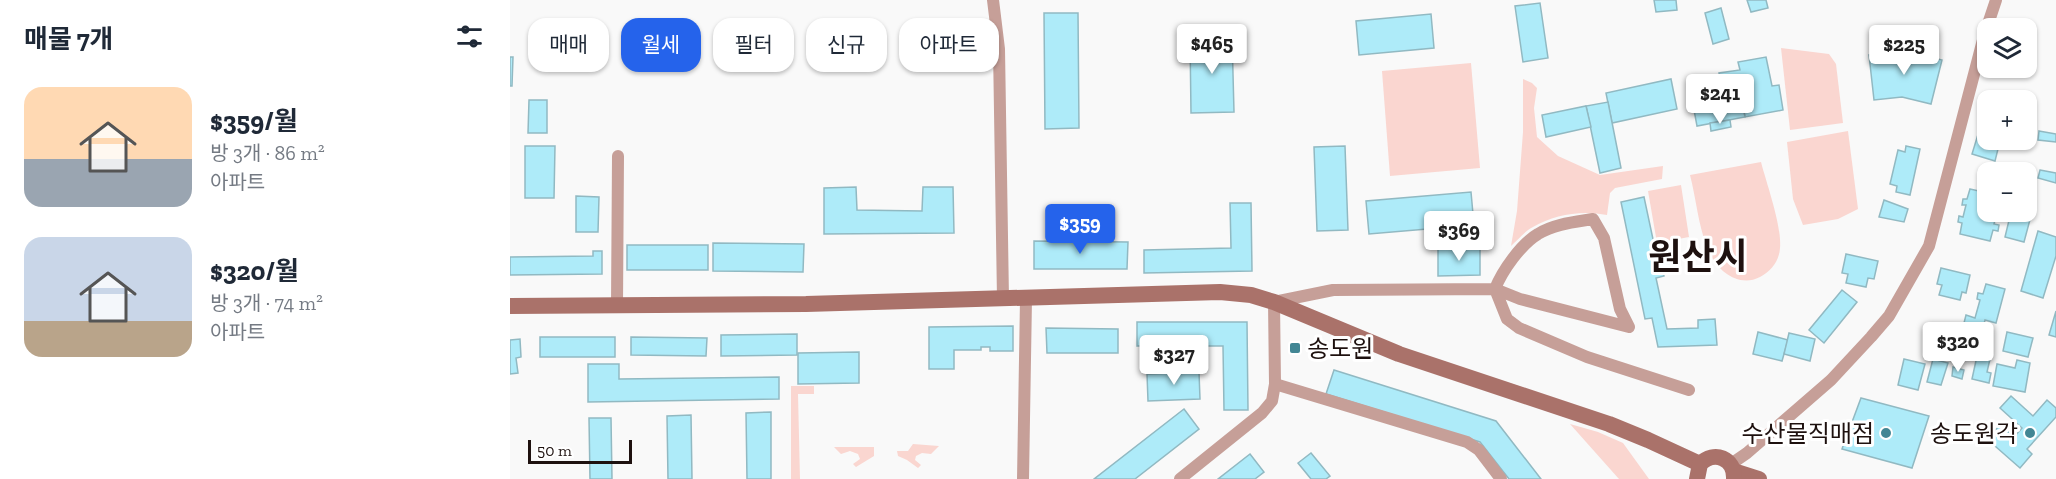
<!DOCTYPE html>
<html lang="ko">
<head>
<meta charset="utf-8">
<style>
	body { margin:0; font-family:"Zilla Slab","Noto Sans KR",serif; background:#f2f2f3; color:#1f2937; height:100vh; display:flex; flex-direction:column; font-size:22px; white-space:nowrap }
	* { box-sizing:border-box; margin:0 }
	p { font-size:20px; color:#747a83 }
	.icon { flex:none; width:33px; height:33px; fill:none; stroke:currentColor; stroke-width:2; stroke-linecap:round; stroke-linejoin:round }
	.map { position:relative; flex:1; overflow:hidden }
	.sheet { display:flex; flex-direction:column; background:#fff; width:510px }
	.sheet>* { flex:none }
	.top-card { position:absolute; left:18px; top:18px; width:570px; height:54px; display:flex; gap:12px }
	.fabs { position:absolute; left:1467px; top:18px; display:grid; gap:12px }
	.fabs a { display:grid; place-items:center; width:60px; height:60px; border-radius:12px; background:#fff; box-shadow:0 2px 4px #0004; font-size:30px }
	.scale { position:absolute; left:18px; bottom:15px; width:104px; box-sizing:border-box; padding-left:6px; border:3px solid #1e110f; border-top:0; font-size:16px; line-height:21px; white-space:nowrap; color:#1e110f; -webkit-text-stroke:4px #fff; paint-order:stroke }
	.price { position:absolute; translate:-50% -51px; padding:0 14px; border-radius:6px; background:#fff; color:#222; font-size:20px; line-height:39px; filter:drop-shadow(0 2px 3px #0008) }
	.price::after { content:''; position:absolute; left:50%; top:36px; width:18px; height:14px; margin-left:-9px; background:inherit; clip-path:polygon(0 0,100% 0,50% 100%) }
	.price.current { background:#2563eb; color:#fff }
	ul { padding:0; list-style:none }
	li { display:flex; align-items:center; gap:18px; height:150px; padding:0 24px }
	li span { display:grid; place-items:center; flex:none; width:168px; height:120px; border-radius:18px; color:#555 }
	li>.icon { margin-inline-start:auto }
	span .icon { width:72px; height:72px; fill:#fffc; stroke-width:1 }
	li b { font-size:26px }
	h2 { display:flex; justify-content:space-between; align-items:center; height:72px; padding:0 24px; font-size:26px }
	.tag { padding:0 21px; border-radius:18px; background:#fff; box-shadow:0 2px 4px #0004; font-size:21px; line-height:54px }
	.tag.current { background:#2563eb; color:#fff }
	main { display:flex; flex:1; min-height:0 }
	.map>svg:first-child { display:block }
	.green { fill:#fad6d0 }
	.building { fill:#aeebf9; stroke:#91b9c2; stroke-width:1.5 }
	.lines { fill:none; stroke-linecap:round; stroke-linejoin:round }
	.minor { stroke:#c69f98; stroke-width:12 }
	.secondary { stroke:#aa726a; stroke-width:16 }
	.poi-dot { fill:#428694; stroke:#fff; stroke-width:2 }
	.labels { text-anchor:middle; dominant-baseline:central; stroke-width:6; stroke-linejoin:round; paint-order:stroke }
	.poi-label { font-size:24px; fill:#1e110f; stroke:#fff; text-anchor:end }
	.town-label { font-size:36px; font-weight:bold; fill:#1e110f; stroke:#fff }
</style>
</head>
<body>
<main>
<section class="sheet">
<h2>매물 7개<svg class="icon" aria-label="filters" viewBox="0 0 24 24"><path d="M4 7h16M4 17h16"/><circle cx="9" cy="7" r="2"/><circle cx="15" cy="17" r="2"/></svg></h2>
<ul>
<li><span style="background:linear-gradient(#ffd9b3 60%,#9aa5b1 0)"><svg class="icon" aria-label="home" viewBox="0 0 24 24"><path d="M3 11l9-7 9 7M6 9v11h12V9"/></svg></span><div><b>$359/월</b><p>방 3개 · 86 m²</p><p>아파트</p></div></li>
<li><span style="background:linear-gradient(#c9d6e8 70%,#b9a48a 0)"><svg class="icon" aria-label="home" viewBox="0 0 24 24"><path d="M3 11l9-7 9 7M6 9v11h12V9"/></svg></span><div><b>$320/월</b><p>방 3개 · 74 m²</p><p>아파트</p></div></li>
</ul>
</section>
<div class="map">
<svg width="1546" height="479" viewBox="0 0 1546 479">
	<rect width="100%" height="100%" fill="#f9f9f9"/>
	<g class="green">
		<polygon points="1271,48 1319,54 1326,64 1333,123 1280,130"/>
		<polygon points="961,63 970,168 880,176 872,71"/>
		<path d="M1013,79L1022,83L1027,88L1024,108L1027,137L1048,156L1090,175L1153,166L1152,179L1105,188L1100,193L1097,215C1072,210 1045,214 1023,227C1015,231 1008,240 1001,246L1007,211L1013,132Z"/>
		<polygon points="1338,131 1348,209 1328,219 1293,225 1283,199 1277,142"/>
		<path d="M1251,162C1257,185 1272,226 1270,248C1269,262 1261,271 1250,277C1227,289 1204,268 1197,247C1188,224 1186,198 1180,175Z"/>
		<polygon points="1171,185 1179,237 1147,243 1138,191"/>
		<polygon points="281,386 304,386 304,394 288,394 290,479 281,479"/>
		<polygon points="1060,424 1088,432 1113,443 1139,479 1109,479"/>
		<polygon points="403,444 429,446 421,454 412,453 406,456 405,460 411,465 408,468 397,460 388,456 387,451 398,451"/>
		<polygon points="324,447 364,447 364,456 346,467 343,464 350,459 348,454 340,451 331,454"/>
	</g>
	<g class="building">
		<polygon points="1144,0 1166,0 1167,10 1146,12"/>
		<polygon points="1237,0 1256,0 1258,8 1241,12"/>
		<polygon points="1030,3 1038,58 1013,62 1005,6"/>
		<polygon points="1211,8 1219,39 1203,44 1195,13"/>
		<polygon points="534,13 568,13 569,128 535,129"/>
		<polygon points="921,14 924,48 849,55 846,21"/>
		<polygon points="722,36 724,112 681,113 680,38"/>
		<polygon points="1396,51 1432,60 1421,104 1392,97 1364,100 1359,55"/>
		<polygon points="0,57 3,57 2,86 0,86"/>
		<polygon points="1256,57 1262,86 1269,85 1273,110 1235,117 1232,102 1226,104 1223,88 1212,90 1209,73 1230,70 1228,62"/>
		<polygon points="1161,79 1167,109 1102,123 1096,93"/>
		<polygon points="1223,88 1226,104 1232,102 1235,117 1187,126 1184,110 1192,109 1189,94"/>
		<polygon points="19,100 37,100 37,133 18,133"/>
		<polygon points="1098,102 1111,168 1090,173 1076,106"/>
		<polygon points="1076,106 1081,127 1036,137 1032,115"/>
		<polygon points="1220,120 1221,127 1201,131 1200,123"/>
		<polygon points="1470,128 1478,130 1478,140 1485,140 1483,147 1488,149 1485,161 1462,154"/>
		<polygon points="1529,131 1546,134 1546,142 1528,140"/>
		<polygon points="15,146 45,146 44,198 15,198"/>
		<polygon points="835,146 838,230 807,231 804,147"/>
		<polygon points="1396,146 1410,149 1400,195 1386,192 1387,186 1380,184 1388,150 1395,152"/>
		<polygon points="1530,170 1546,173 1546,183 1528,178"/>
		<polygon points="346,187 347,210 412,211 413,187 443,187 444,233 314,234 314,188"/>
		<polygon points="1460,189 1478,193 1478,212 1492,212 1492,214 1487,213 1484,224 1489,225 1488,231 1483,230 1480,241 1450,234 1452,223 1448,222 1449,216 1453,217 1456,205 1452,205 1453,199 1457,199"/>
		<polygon points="961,192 964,225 859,234 856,201"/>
		<polygon points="66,196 89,197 88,232 66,232"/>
		<polygon points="1134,197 1147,258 1150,257 1154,276 1146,278 1157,329 1188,328 1188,320 1205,319 1207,345 1148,347 1142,318 1135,319 1111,202"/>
		<polygon points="1516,199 1525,201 1514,242 1495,237 1501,212 1516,212"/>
		<polygon points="1374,200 1398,209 1394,222 1369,217"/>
		<polygon points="720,203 741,203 742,271 634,273 634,250 721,248"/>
		<polygon points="1528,231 1546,237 1546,256 1533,298 1511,291"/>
		<polygon points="524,241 618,242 617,269 524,269"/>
		<polygon points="203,243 294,244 293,272 203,271"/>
		<rect x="117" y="245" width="81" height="25"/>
		<polygon points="970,247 970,275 928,276 928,248"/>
		<polygon points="83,251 92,251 92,274 0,275 0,257 83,256"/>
		<polygon points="1336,254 1368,261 1364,279 1358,278 1356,287 1336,283 1338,274 1332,273"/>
		<polygon points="1431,268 1460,275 1456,293 1452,292 1450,300 1429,295 1432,285 1427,284"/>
		<polygon points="1476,284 1495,289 1486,323 1475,320 1468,350 1448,343 1451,333 1449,333 1451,326 1453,327 1456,315 1465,318 1470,300 1467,299 1468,293 1473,294"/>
		<polygon points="1332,290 1347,302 1314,343 1299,330"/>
		<polygon points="1546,311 1546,337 1539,335"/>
		<polygon points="627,322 737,322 738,410 714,410 713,346 627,346"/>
		<polygon points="503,326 503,351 480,351 480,347 471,347 471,350 444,350 444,369 419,369 419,327"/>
		<polygon points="536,328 608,329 608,353 537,353"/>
		<polygon points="1248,332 1278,340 1272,361 1243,354"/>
		<polygon points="1497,332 1523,338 1518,357 1493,351"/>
		<polygon points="1279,333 1305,339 1300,361 1274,354"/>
		<polygon points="287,334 287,355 211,356 211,335"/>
		<rect x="30" y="337" width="75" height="20"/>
		<polygon points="121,337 197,338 196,356 121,355"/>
		<polygon points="10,339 11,357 6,358 8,373 0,374 0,340"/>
		<polygon points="349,352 349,383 288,384 288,353"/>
		<polygon points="1467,356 1480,359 1477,372 1481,373 1479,383 1462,379"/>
		<polygon points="1394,359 1415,364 1408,390 1388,385"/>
		<polygon points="1423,359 1438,363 1431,385 1417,382"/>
		<polygon points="1507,360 1520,363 1515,392 1483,386 1487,364 1505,368"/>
		<polygon points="78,364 109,364 109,379 269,377 269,399 78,402"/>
		<polygon points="1443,367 1454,370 1452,379 1442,376"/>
		<polygon points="824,370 986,421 1031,479 999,479 970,442 816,394"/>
		<polygon points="689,372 690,399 638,401 637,374"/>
		<polygon points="1501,396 1523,416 1537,400 1546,408 1546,417 1517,449 1522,454 1510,468 1477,439 1490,425 1504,437 1512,428 1490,408"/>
		<polygon points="1351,398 1419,416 1402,468 1332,449"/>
		<polygon points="674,409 689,429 625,479 584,479"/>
		<polygon points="261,412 261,479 237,479 236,413"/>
		<polygon points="181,415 182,479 158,479 157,416"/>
		<polygon points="79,418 101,418 102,479 80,479"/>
		<polygon points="801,453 820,476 816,479 801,479 788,463"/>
		<polygon points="740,454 754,472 745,479 708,479"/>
	</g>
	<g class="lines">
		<g class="minor">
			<polyline points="483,0 489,49 493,299"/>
			<polyline points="107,305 108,156"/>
			<polyline points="765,384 957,442 969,450 991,479"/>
			<polyline points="1221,464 1237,453 1321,380 1361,337 1379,316 1419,246 1474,36 1486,0"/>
			<polyline points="513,479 516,299"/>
			<path d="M670,479L752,413L762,401L765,384L764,302L823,290L985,289L1010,299L1119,327L1110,309L1094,238L1083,219C1065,222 1044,224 1028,234C1011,244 992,271 985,289L997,319L1009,328L1077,357L1179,390"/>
		</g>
		<g class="secondary">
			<polyline points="0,306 296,304 710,292 741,295 764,302 889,354 1099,424 1138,440 1190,464"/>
			<polyline points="1224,471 1249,479"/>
			<path d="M1187,479L1190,464C1204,450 1225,458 1224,479"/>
		</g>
	</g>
	<g class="poi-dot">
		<rect x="779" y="342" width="12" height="12" rx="3"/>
		<circle cx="1376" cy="433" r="6"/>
		<circle cx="1520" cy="433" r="6"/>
	</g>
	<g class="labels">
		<g class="poi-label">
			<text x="797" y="348" text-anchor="start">송도원</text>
			<text x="1364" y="433">수산물직매점</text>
			<text x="1508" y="433">송도원각</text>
		</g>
		<g class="town-label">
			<text x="1188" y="256">원산시</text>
		</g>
	</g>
</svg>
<div class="fabs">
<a><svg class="icon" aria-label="layers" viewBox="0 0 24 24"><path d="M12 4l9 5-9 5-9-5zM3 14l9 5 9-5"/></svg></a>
<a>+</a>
<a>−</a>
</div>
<div class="scale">50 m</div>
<b class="price" style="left:702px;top:75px">$465</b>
<b class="price" style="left:1394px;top:76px">$225</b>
<b class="price" style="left:1210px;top:125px">$241</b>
<b class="price current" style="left:570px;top:255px">$359</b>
<b class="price" style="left:949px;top:262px">$369</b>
<b class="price" style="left:1448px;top:373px">$320</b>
<b class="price" style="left:664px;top:386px">$327</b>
<div class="top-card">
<a class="tag">매매</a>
<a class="tag current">월세</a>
<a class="tag">필터</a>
<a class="tag">신규</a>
<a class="tag">아파트</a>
</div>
</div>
</main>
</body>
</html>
